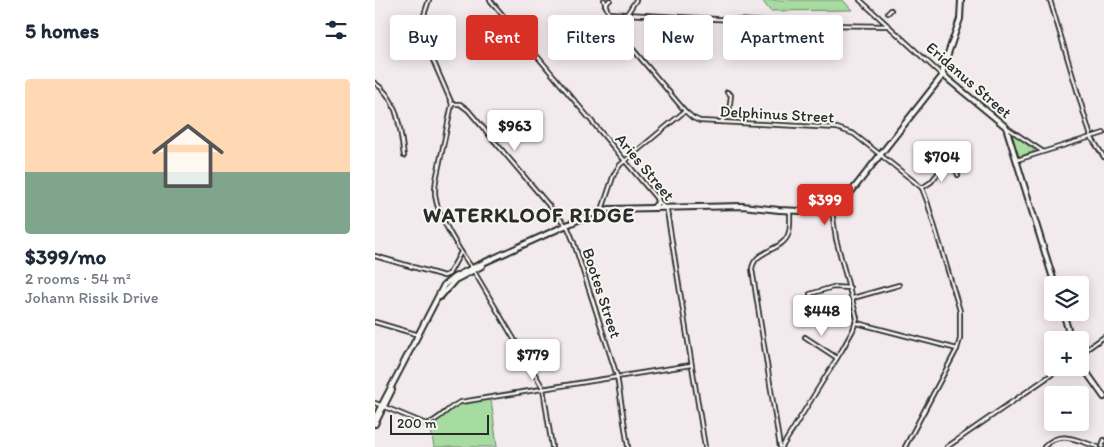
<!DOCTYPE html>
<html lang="en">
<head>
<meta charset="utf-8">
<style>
	body { margin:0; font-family:Itim,sans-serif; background:#f6f6f7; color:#1f2937; height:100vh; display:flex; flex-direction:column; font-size:19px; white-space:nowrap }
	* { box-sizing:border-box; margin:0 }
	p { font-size:16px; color:#747a83 }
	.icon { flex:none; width:28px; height:28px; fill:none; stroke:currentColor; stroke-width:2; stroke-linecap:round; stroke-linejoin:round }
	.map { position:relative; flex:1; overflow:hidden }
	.drawer { display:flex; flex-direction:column; background:#fff; width:375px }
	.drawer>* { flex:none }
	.top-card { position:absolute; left:15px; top:15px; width:475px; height:45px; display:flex; gap:10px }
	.fabs { position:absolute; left:669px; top:276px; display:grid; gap:10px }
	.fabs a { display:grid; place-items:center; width:45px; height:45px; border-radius:5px; background:#fff; box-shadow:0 2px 12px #0003; font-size:25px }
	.scale { position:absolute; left:15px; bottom:12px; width:99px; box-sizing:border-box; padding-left:5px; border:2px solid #2b2b2b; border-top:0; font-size:14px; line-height:18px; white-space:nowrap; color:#2b2b2b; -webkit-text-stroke:4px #f6f6f2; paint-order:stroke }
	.price { position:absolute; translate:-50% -42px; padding:0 11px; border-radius:5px; background:#fff; color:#222; font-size:16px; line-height:32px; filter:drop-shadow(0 1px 2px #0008) }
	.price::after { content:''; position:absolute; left:50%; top:30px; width:15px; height:11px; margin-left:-8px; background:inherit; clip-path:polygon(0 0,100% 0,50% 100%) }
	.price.on { background:#d93025; color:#fff }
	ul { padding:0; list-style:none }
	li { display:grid; align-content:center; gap:10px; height:265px; padding:0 25px }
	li+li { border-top:1px solid #e0e1e3 }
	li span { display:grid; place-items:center; height:155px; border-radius:5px; color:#555 }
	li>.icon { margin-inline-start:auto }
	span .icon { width:90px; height:90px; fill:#fffc; stroke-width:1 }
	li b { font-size:21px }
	h2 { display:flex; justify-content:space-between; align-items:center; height:60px; padding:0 25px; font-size:21px }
	.pill { padding:0 18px; border-radius:5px; background:#fff; box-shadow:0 2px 12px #0003; font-size:18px; line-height:45px }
	.pill.on { background:#d93025; color:#fff }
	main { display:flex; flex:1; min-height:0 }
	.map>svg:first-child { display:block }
	.green { fill:#a6dca0; stroke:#688466 }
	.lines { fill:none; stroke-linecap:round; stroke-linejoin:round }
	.street-casing { stroke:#2b2b2b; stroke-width:6 }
	.secondary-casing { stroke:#2b2b2b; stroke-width:8 }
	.street { stroke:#f6f6f2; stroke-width:2.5 }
	.secondary { stroke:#f6f6f2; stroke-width:4 }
	.labels { text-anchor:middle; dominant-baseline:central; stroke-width:4; stroke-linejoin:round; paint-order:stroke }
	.street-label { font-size:16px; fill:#2b2b2b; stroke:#f6f6f2 }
	.district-label { font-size:21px; font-weight:bold; letter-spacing:1px; fill:#2b2b2b; stroke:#f6f6f2 }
</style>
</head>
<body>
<main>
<section class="drawer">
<h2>5 homes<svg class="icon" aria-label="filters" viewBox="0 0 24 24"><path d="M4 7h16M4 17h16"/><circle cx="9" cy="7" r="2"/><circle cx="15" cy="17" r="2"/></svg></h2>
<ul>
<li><span style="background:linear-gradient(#ffd9b3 60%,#7fa58c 0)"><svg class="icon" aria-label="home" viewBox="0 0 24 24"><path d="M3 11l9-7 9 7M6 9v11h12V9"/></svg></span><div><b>$399/mo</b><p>2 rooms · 54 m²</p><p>Johann Rissik Drive</p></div></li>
</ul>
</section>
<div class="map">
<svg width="729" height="447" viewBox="0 0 729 447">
	<rect width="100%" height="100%" fill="#f3eaed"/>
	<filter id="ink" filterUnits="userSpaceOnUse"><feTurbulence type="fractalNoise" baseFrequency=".02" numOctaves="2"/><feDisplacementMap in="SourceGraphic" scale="10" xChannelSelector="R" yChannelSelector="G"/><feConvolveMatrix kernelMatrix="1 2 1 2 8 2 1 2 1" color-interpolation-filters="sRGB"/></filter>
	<g filter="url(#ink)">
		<g class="green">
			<polygon points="387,0 468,0 477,10 395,11"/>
			<polygon points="635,132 636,132 660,151 645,156 642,155"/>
			<polygon points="116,399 122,447 59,447 55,425 82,405"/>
		</g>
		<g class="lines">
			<defs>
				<g id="street">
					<path d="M54,0L47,21L48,37L77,104L61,180C60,187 59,193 61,200C64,217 86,253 97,268L168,388L177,447"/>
					<polyline points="115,0 292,211 330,447"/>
					<polyline points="229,0 235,18 240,28 310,111 318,118 325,121 462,128 479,134 541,183 547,188 552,201 585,311 585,339 582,349 530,447"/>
					<polyline points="485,0 567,75"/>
					<polyline points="675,0 716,137 729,157"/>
					<polyline points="230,5 235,0"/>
					<polyline points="233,13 448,25 514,26"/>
					<polyline points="513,13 516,10"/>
					<polyline points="252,14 261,0"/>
					<path d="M0,83C24,99 25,130 29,156"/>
					<polyline points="77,104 85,104 93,110 193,228 198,240 242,376 253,447"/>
					<polyline points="346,122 354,113 356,95 352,92"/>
					<polyline points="631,127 667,151"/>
					<polyline points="642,160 729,133"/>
					<polyline points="573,161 578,154"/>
					<polyline points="547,188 556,182 573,161 580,168 583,175"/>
					<polyline points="227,210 239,174 245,165 310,111"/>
					<polyline points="0,256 69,276 74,274 86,252"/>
					<polyline points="478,298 524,285"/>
					<polyline points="437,302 435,294 458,287 475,288"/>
					<polyline points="0,322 44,335"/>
					<polyline points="482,323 582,349"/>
					<polyline points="430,337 462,358"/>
					<polyline points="705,354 729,337"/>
					<path d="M0,403L51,424C65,421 73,406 86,402L316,365"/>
					<path d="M405,447L377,269C379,250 407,251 413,235C416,228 415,219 415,211"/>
					<polyline points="407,447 467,350 478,330 482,318 461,239 457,211"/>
					<polyline points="572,447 686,368"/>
					<path d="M669,447C685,429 703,441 723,447"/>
					<polyline points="727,447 729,440"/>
				</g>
				<g id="secondary">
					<polyline points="568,75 631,127 680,285"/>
					<polyline points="278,208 283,203 282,197"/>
					<polyline points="65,297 80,280 107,266"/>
					<polyline points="688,312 696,340"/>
					<polyline points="705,363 729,397"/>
					<polyline points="0,418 69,285 79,277 97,268 214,215 234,209 367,206 404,210 448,212 460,210 469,201 568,75 568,68 585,19 586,0"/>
					<polyline points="0,424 17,390"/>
				</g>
			</defs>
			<use href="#street" class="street-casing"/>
			<use href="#secondary" class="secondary-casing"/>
			<use href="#street" class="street"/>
			<use href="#secondary" class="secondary"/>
		</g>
	</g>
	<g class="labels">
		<g class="street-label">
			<text transform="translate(594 80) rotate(41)">Eridanus Street</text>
			<text transform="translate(402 114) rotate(3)">Delphinus Street</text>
			<text transform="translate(270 167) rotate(50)">Aries Street</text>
			<text transform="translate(227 293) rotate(72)">Bootes Street</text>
		</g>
		<g class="district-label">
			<text x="154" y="214">WATERKLOOF RIDGE</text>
		</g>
	</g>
</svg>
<div class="fabs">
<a><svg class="icon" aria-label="layers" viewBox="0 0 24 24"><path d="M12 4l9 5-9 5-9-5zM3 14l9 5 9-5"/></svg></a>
<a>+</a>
<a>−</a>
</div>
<div class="scale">200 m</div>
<b class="price" style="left:140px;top:152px">$963</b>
<b class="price" style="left:567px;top:183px">$704</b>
<b class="price on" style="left:450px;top:226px">$399</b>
<b class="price" style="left:447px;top:337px">$448</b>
<b class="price" style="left:158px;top:381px">$779</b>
<div class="top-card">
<a class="pill">Buy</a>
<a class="pill on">Rent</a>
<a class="pill">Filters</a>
<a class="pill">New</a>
<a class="pill">Apartment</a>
</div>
</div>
</main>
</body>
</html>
